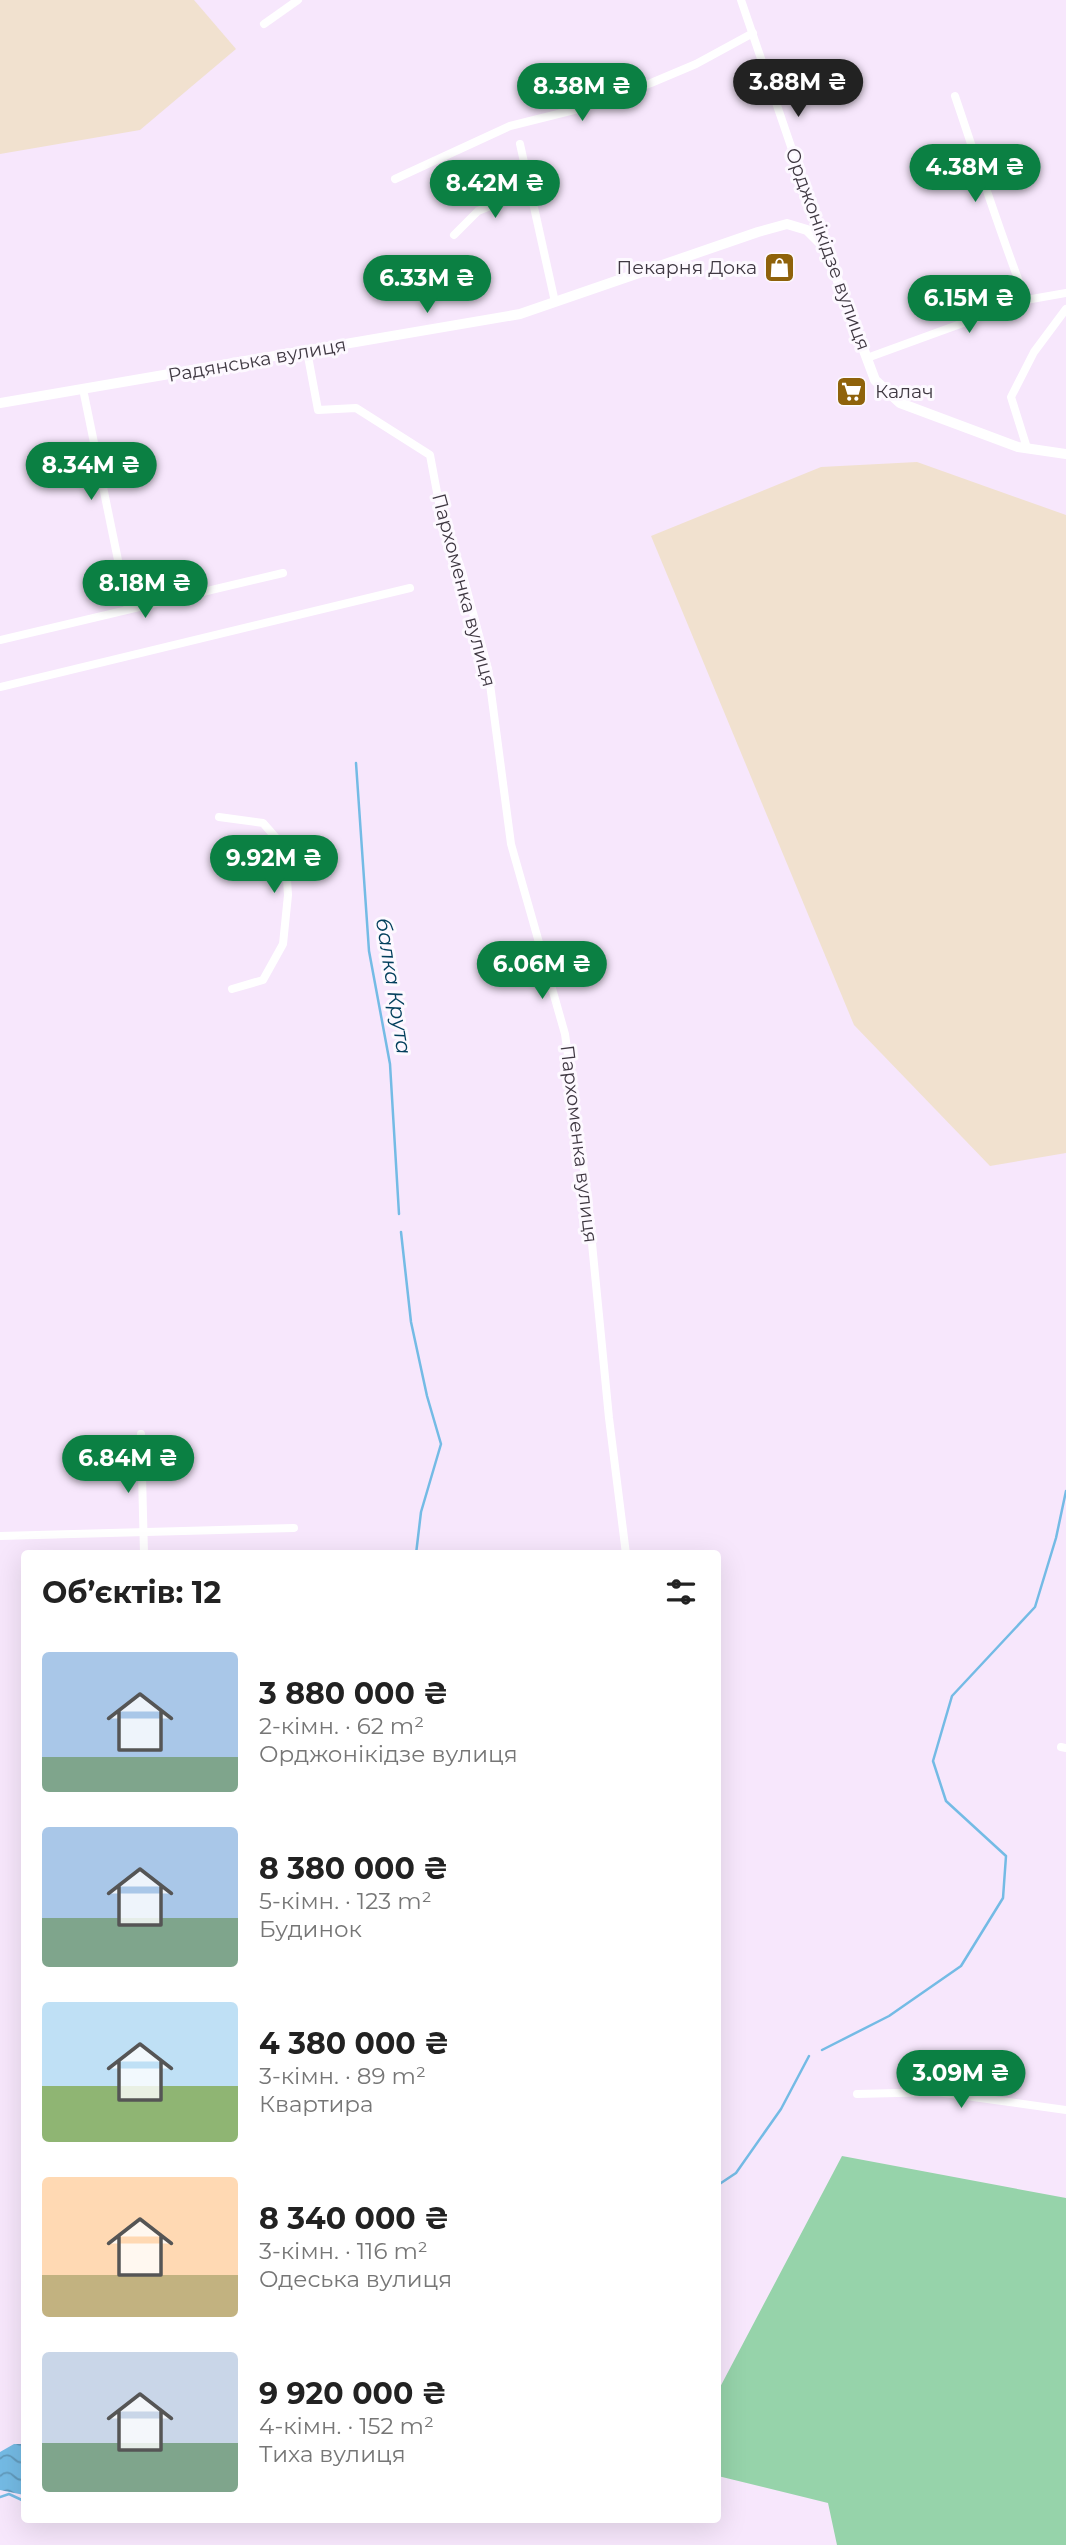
<!DOCTYPE html>
<html lang="uk">
<head>
<meta charset="utf-8">
<style>
	body { margin:0; font-family:Montserrat,sans-serif; background:#f2f2f2; color:#222; height:100vh; display:flex; flex-direction:column; font-size:26px; white-space:nowrap }
	* { box-sizing:border-box; margin:0 }
	p { font-size:23px; color:#767676 }
	.icon { flex:none; width:38px; height:38px; fill:none; stroke:currentColor; stroke-width:2; stroke-linecap:round; stroke-linejoin:round }
	.map { position:relative; flex:1; overflow:hidden }
	.sheet { position:absolute; left:21px; top:1550px; width:700px; height:973px; display:flex; flex-direction:column; background:#fff; border-radius:7px; box-shadow:0 7px 28px #0002 }
	.sheet>* { flex:none }
	.price { position:absolute; translate:-50% -60px; padding:0 16px; border-radius:24px; background:#0b8043; color:#fff; font-size:23px; line-height:46px; filter:drop-shadow(0 2px 4px #0008) }
	.price::after { content:''; position:absolute; left:50%; top:42px; width:21px; height:16px; margin-left:-10px; background:inherit; clip-path:polygon(0 0,100% 0,50% 100%) }
	.price.active { background:#222; color:#fff }
	ul { padding:0; list-style:none }
	li { display:flex; align-items:center; gap:21px; height:175px; padding:0 21px }
	li span { display:grid; place-items:center; flex:none; width:196px; height:140px; border-radius:7px; color:#555 }
	li>.icon { margin-inline-start:auto }
	span .icon { width:84px; height:84px; fill:#fffc; stroke-width:1 }
	li b { font-size:30px }
	h2 { display:flex; justify-content:space-between; align-items:center; height:84px; padding:0 21px; font-size:30px }
	.map>svg:first-child { display:block }
	.industrial { fill:#f1e1cf }
	.garden { fill:#96d3aa }
	.water { fill:url(#water-waves) }
	.lines { fill:none; stroke-linecap:round; stroke-linejoin:round }
	.stream { stroke:#74bbe5; stroke-width:2.5 }
	.minor { stroke:#fff; stroke-width:8 }
	.tertiary { stroke:#fff; stroke-width:10 }
	.labels { text-anchor:middle; dominant-baseline:central; stroke-width:6; stroke-linejoin:round; paint-order:stroke }
	.street-label { font-size:19px; fill:#3f3842; stroke:#fdf9ff }
	.poi-label { font-size:19px; fill:#3f3842; stroke:#fdf9ff; text-anchor:end }
	.water-label { font-size:21px; font-style:italic; fill:#023f5c; stroke:#fdf9ff }
</style>
</head>
<body>
<div class="map">
<svg width="1066" height="2545" viewBox="0 0 1066 2545">
	<defs>
		<pattern id="water-waves" width="16" height="10" patternUnits="userSpaceOnUse" patternTransform="scale(1.75)"><rect width="16" height="10" fill="#74bbe5"/><path d="M0 5q4-4 8 0t8 0" fill="none" stroke="#6199bb"/></pattern>
	</defs>
	<rect width="100%" height="100%" fill="#f7e7fc"/>
	<g class="industrial">
		<polygon points="0,0 194,0 236,49 140,130 0,154"/>
		<polygon points="917,462 1066,515 1066,1153 990,1166 854,1025 651,536 821,467"/>
	</g>
	<polygon class="garden" points="842,2156 1066,2198 1066,2545 837,2545 828,2503 718,2476 718,2391"/>
	<polygon class="water" points="14,2444 24,2444 24,2495 0,2490 0,2452"/>
	<g class="lines">
		<g class="stream">
			<polyline points="356,763 369,951 390,1064 399,1214"/>
			<polyline points="401,1232 411,1322 427,1396 441,1444 421,1512 416,1554"/>
			<polyline points="822,2050 889,2016 961,1966 1003,1898 1006,1856 946,1801 933,1761 952,1696 1035,1607 1056,1538 1066,1491"/>
			<polyline points="718,2185 736,2173 781,2109 809,2056"/>
			<polyline points="0,2497 9,2494 24,2501"/>
		</g>
		<g class="minor">
			<polyline points="741,0 825,246"/>
			<polyline points="264,24 298,0"/>
			<path d="M955,96C978,164 1000,233 1026,300"/>
			<polyline points="520,144 555,302"/>
			<polyline points="395,179 510,126 578,109 651,83 696,64 753,33"/>
			<polyline points="454,235 478,211 507,199 529,194"/>
			<polyline points="307,351 318,410 356,408 430,455 439,503 462,572 488,669 511,844 565,1034 587,1192 609,1418 626,1554"/>
			<polyline points="867,358 1026,300 1066,293"/>
			<polyline points="83,389 128,609"/>
			<polyline points="1027,448 1011,397 1034,352 1066,309"/>
			<polyline points="0,640 283,573"/>
			<polyline points="0,687 410,588"/>
			<polyline points="219,817 263,823 285,848 288,895 283,944 263,980 232,989"/>
			<polyline points="141,1434 144,1554"/>
			<polyline points="0,1536 294,1528"/>
			<polyline points="1061,1747 1066,1748"/>
			<polyline points="857,2094 937,2092 1066,2110"/>
		</g>
		<polyline class="tertiary" points="0,403 520,314 758,232 787,224 807,230 826,249 875,380 900,403 1018,447 1066,454"/>
	</g>
	<defs>
		<symbol id="shop-square" viewBox="-11 -11 22 22"><rect x="-9" y="-9" width="18" height="18" rx="4" fill="#8f620b" stroke="#fdf9ff"/><path d="M-5-2.5h2.3a2.7 3.5 0 0 1 5.4 0H5L5.5 6h-11ZM-1.5-2.5h3a1.5 2.3 0 0 0-3 0Z" fill="#fff"/></symbol>
		<symbol id="supermarket-square" viewBox="-11 -11 22 22"><rect x="-9" y="-9" width="18" height="18" rx="4" fill="#8f620b" stroke="#fdf9ff"/><path d="M-6-5.5h2.5l.6 2H6L4.5 2H-2.5L-4.4-4H-6ZM-1.5 3.2a1.3 1.3 0 1 0 .1 0ZM3 3.2a1.3 1.3 0 1 0 .1 0Z" fill="#fff"/></symbol>
	</defs>
	<g fill-rule="evenodd">
		<use href="#shop-square" x="762" y="250" width="35" height="35"/>
		<use href="#supermarket-square" x="834" y="374" width="35" height="35"/>
	</g>
	<g class="labels">
		<g class="street-label">
			<text transform="translate(828 249) rotate(70)">Орджонікідзе вулиця</text>
			<text transform="translate(257 360) rotate(-10)">Радянська вулиця</text>
			<text transform="translate(464 590) rotate(75)">Пархоменка вулиця</text>
			<text transform="translate(579 1144) rotate(83)">Пархоменка вулиця</text>
		</g>
		<g class="poi-label">
			<text x="757" y="267">Пекарня Дока</text>
			<text x="875" y="391" text-anchor="start">Калач</text>
		</g>
		<g class="water-label">
			<text transform="translate(394 986) rotate(81)">балка Крута</text>
		</g>
	</g>
</svg>
<b class="price active" style="left:798px;top:119px">3.88M ₴</b>
<b class="price" style="left:582px;top:123px">8.38M ₴</b>
<b class="price" style="left:975px;top:204px">4.38M ₴</b>
<b class="price" style="left:495px;top:220px">8.42M ₴</b>
<b class="price" style="left:427px;top:315px">6.33M ₴</b>
<b class="price" style="left:969px;top:335px">6.15M ₴</b>
<b class="price" style="left:91px;top:502px">8.34M ₴</b>
<b class="price" style="left:145px;top:620px">8.18M ₴</b>
<b class="price" style="left:274px;top:895px">9.92M ₴</b>
<b class="price" style="left:542px;top:1001px">6.06M ₴</b>
<b class="price" style="left:128px;top:1495px">6.84M ₴</b>
<b class="price" style="left:961px;top:2110px">3.09M ₴</b>
<section class="sheet">
<h2>Об’єктів: 12<svg class="icon" aria-label="filters" viewBox="0 0 24 24"><path d="M4 7h16M4 17h16"/><circle cx="9" cy="7" r="2"/><circle cx="15" cy="17" r="2"/></svg></h2>
<ul>
<li><span style="background:linear-gradient(#a9c7e8 75%,#7fa58c 0)"><svg class="icon" aria-label="home" viewBox="0 0 24 24"><path d="M3 11l9-7 9 7M6 9v11h12V9"/></svg></span><div><b>3 880 000 ₴</b><p>2-кімн. · 62 m²</p><p>Орджонікідзе вулиця</p></div></li>
<li><span style="background:linear-gradient(#a9c7e8 65%,#7fa58c 0)"><svg class="icon" aria-label="home" viewBox="0 0 24 24"><path d="M3 11l9-7 9 7M6 9v11h12V9"/></svg></span><div><b>8 380 000 ₴</b><p>5-кімн. · 123 m²</p><p>Будинок</p></div></li>
<li><span style="background:linear-gradient(#bfe0f5 60%,#8fb573 0)"><svg class="icon" aria-label="home" viewBox="0 0 24 24"><path d="M3 11l9-7 9 7M6 9v11h12V9"/></svg></span><div><b>4 380 000 ₴</b><p>3-кімн. · 89 m²</p><p>Квартира</p></div></li>
<li><span style="background:linear-gradient(#ffd9b3 70%,#c2b280 0)"><svg class="icon" aria-label="home" viewBox="0 0 24 24"><path d="M3 11l9-7 9 7M6 9v11h12V9"/></svg></span><div><b>8 340 000 ₴</b><p>3-кімн. · 116 m²</p><p>Одеська вулиця</p></div></li>
<li><span style="background:linear-gradient(#c9d6e8 65%,#7fa58c 0)"><svg class="icon" aria-label="home" viewBox="0 0 24 24"><path d="M3 11l9-7 9 7M6 9v11h12V9"/></svg></span><div><b>9 920 000 ₴</b><p>4-кімн. · 152 m²</p><p>Тиха вулиця</p></div></li>
</ul>
</section>
</div>
</body>
</html>
